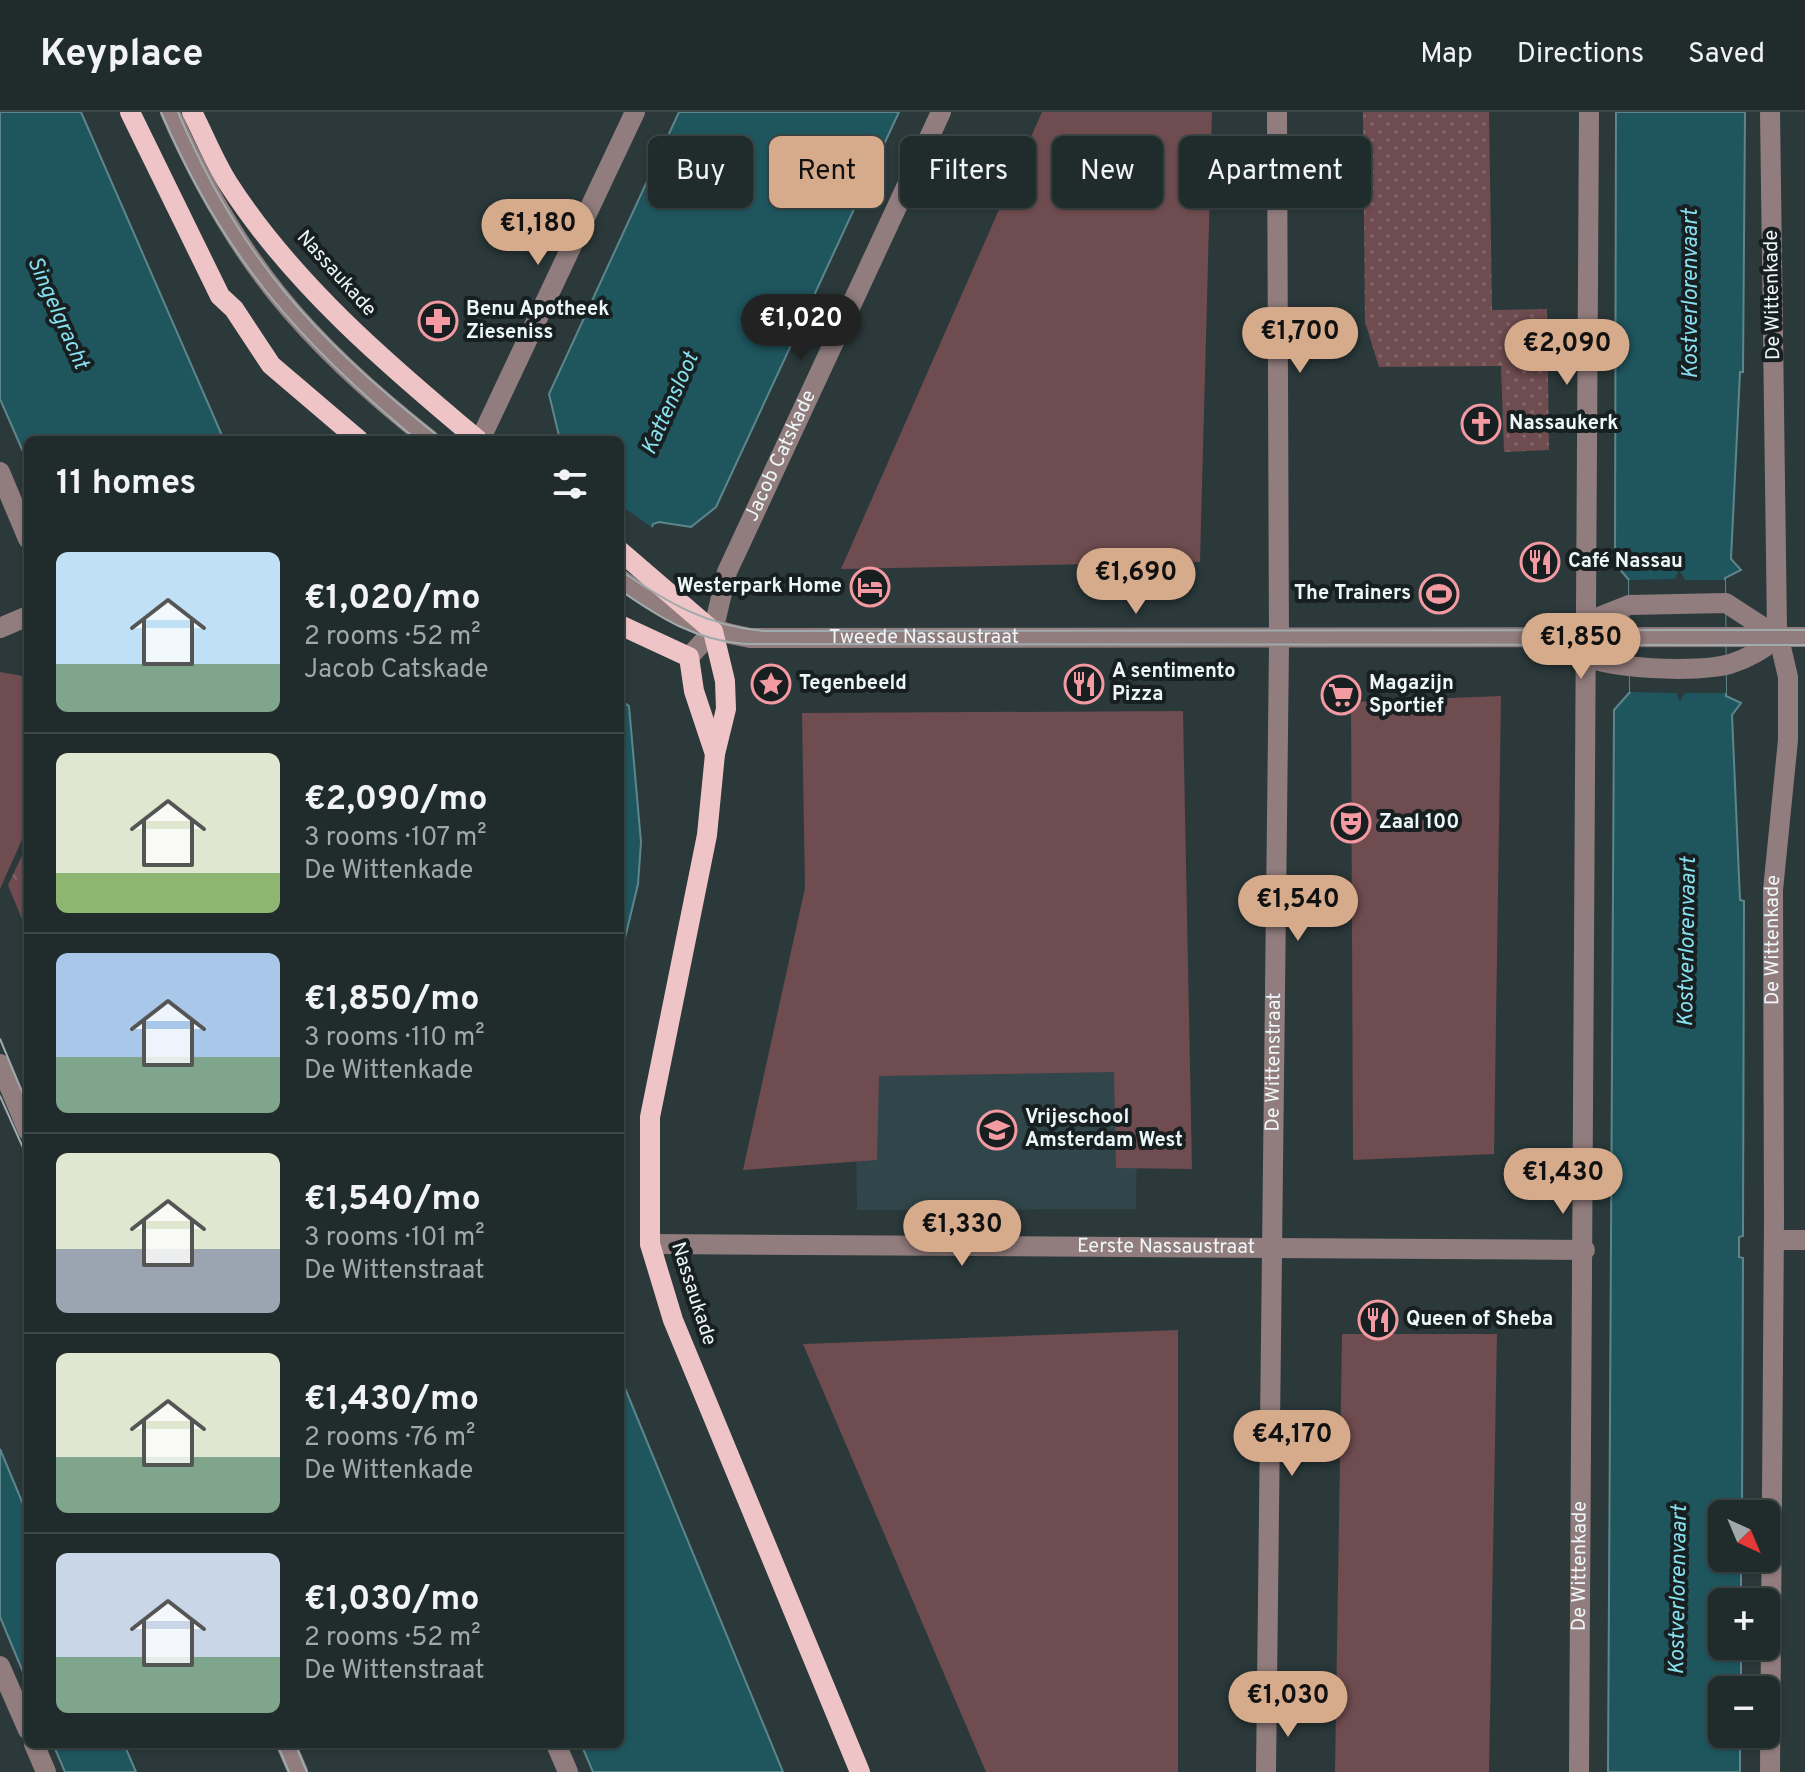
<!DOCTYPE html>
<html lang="en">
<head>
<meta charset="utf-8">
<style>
	body { margin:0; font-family:Overpass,sans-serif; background:#2d3738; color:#f1f3f6; height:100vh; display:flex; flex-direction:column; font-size:30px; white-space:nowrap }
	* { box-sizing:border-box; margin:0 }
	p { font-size:26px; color:#a2a7a9 }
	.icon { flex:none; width:44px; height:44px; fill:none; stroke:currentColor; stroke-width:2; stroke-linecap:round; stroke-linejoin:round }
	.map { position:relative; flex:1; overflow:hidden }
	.drawer { position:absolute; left:24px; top:324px; width:600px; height:1312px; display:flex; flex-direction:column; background:#202b2c; border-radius:12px; box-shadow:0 2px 6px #0004,0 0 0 2px #3d4748 }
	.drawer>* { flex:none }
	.hud { position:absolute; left:648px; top:24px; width:760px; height:72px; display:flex; gap:16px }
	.needle { width:52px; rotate:136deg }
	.buttons { position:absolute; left:1708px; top:1388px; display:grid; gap:16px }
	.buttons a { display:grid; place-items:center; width:72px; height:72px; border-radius:12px; background:#202b2c; box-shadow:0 2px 6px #0004,0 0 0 2px #3d4748; font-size:40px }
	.price { position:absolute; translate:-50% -68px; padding:0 18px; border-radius:28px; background:#d6ab8b; color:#111; font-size:26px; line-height:52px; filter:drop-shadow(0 2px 4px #0008) }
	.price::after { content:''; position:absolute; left:50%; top:48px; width:24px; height:18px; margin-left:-12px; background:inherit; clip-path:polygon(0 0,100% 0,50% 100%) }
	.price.selected { background:#222; color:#fff }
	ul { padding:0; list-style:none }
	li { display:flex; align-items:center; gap:24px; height:200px; padding:0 32px }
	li+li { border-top:2px solid #3d4748 }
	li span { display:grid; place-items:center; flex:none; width:224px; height:160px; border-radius:12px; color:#555 }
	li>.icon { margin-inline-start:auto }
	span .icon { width:96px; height:96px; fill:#fffc; stroke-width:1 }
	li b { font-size:34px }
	h2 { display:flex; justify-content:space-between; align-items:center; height:96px; padding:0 32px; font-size:34px }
	.chip { padding:0 28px; border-radius:12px; background:#202b2c; box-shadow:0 2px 6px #0004,0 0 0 2px #3d4748; font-size:28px; line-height:72px }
	.chip.selected { background:#d6ab8b; color:#111 }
	header { display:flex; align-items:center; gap:48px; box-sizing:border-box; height:112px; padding:0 40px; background:#202b2c; border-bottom:2px solid #3d4748 }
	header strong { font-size:38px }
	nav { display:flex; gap:44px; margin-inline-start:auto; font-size:28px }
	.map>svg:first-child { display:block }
	.built { fill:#31464a }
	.grass { fill:url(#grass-dots) }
	.forest { fill:url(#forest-crowns) }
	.garden { fill:#6f4c4f }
	.water { fill:#1f565e; stroke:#5d868c; stroke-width:2 }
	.pier { fill:#2b393b }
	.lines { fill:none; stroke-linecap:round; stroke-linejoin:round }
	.minor { stroke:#927d7e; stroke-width:20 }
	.major { stroke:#efc4c6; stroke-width:20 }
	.tram { stroke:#a0abad; stroke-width:2 }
	.labels { text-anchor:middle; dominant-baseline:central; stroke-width:8; stroke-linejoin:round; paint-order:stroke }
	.street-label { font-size:20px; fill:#edf6f8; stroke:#181f20 }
	.poi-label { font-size:20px; font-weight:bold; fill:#edf6f8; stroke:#181f20; text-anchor:start }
	.water-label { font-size:22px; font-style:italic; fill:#87e0ef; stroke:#181f20 }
</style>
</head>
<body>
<header>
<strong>Keyplace</strong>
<nav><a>Map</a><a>Directions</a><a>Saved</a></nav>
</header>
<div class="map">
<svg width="1805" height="1660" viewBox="0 0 1805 1660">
	<defs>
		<pattern id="grass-dots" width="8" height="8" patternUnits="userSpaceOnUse" patternTransform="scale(2)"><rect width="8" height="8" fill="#6f4c4f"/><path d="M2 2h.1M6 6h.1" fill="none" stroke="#846669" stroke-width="1.8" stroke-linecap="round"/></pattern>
		<pattern id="forest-crowns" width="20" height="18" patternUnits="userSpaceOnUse" patternTransform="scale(2)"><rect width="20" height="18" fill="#6f4c4f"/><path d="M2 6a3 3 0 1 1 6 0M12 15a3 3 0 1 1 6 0" fill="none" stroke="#846669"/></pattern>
	</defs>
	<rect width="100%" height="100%" fill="#2b393b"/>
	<polygon class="built" points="855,936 1138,938 1136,1097 857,1098"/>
	<polygon class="grass" points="1363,0 1489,0 1492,198 1547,197 1549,338 1504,340 1501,254 1379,255 1365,210"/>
	<polygon class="forest" points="28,731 28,822 8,773"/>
	<g class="garden">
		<polygon points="1042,0 1212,0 1200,450 841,457"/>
		<polygon points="0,560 28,565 28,714 0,777"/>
		<polygon points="1501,584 1494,1042 1353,1048 1351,590"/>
		<polygon points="1183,599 1192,1057 1116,1056 1114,960 879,964 877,1048 743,1058 805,776 802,601"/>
		<polygon points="1178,1218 1178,1660 986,1660 803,1232"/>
		<polygon points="1342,1222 1497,1222 1489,1660 1335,1660"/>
	</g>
	<g class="water">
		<polygon points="0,0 81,0 224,328 28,328 28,351 0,287"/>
		<polygon points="679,0 899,0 716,395 691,415 659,410 653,412 620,495 620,328 560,328 549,282"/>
		<polygon points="1616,0 1745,0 1743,260 1740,260 1731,447 1741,458 1725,466 1726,584 1741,591 1732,603 1740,788 1744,789 1743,1124 1739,1125 1739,1145 1743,1146 1742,1402 1722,1402 1722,1446 1741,1446 1741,1490 1722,1490 1722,1534 1741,1534 1741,1578 1722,1578 1722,1622 1740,1622 1740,1660 1608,1660 1614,598 1630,580 1629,468 1615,452"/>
		<polygon points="620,588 629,594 641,730 638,772 620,847"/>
		<polygon points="620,1264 783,1660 593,1660 581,1632 620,1632"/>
		<polygon points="0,1337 28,1404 28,1572 0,1505"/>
		<polygon points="53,1632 124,1632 136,1660 65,1660"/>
	</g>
	<g class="pier">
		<polygon points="620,393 653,416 620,497"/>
		<polygon points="1679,457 1685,468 1725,468 1726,581 1685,581 1680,589 1676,581 1630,580 1629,468 1675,467"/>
	</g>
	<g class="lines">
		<g class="minor">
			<path d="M170,0C235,147 304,229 430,328"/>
			<polyline points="480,328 635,0"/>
			<polyline points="0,360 28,427"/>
			<path id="s1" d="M620,467C662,497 698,517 750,526L1805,525"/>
			<polyline points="1576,514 1629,493 1726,491 1778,525"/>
			<polyline points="0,516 28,504"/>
			<path d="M1577,540C1602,558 1700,561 1730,552C1749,546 1762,538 1778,525"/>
			<path id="s2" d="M689,545L713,519L727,460L941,0"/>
			<polyline points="0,952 28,1019"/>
			<polyline points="1774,1128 1805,1128"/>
			<path id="s3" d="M650,1132L1585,1138"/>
			<polyline points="0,1554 28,1618"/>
			<polyline points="34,1632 46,1660"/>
			<polyline points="286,1632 298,1660"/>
			<polyline points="556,1632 568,1660"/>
			<path id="s4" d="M1266,1660L1279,533L1277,0"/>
			<path id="s5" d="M1579,1660L1589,0"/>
			<path id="s6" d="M1770,1660L1774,1108L1773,778L1788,628V565L1777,518L1770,0"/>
		</g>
		<g class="major">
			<polyline points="130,0 220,184 234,197 271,253 359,328"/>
			<path d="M192,0C204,23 214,49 228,71C292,171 388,253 478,328"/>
			<polyline points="620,439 713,519 725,569 726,597 715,642 707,723 650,1005 650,1132 673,1208 860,1660"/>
			<polyline points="620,513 689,545 694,579 715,642"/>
		</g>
		<g class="tram">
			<path d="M161,0C222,143 298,230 417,328"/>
			<path d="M178,0C241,149 318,229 443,328"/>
			<path d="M620,458C666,490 707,514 763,519L1805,518"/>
			<path d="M620,478C660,506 695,528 745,532L1805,533"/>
			<polyline points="0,927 28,994"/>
			<polyline points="0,984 28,1047"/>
			<polyline points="277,1632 289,1660"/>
			<polyline points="295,1632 307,1660"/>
		</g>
	</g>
	<defs>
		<symbol id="pharmacy-ring" viewBox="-11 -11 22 22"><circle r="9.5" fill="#181f20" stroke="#f49aa2" stroke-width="1.5"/><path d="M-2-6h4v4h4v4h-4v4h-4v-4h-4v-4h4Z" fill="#f49aa2"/></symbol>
		<symbol id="church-ring" viewBox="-11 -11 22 22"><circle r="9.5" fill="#181f20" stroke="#f49aa2" stroke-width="1.5"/><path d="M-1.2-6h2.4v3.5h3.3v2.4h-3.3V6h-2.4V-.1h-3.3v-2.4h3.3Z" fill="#f49aa2"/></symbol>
		<symbol id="restaurant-ring" viewBox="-11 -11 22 22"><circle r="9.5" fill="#181f20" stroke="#f49aa2" stroke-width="1.5"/><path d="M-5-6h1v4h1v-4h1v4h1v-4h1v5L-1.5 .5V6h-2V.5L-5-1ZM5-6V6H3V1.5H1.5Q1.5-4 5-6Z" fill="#f49aa2"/></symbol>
		<symbol id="hotel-ring" viewBox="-11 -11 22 22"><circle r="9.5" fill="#181f20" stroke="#f49aa2" stroke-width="1.5"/><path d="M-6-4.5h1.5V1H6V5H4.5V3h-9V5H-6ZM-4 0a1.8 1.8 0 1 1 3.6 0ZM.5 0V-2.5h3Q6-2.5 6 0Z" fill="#f49aa2"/></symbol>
		<symbol id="stadium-ring" viewBox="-11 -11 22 22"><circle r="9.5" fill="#181f20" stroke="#f49aa2" stroke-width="1.5"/><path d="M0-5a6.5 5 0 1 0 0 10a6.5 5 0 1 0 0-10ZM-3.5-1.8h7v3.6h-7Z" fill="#f49aa2"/></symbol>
		<symbol id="sight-ring" viewBox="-11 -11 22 22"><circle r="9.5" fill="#181f20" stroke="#f49aa2" stroke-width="1.5"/><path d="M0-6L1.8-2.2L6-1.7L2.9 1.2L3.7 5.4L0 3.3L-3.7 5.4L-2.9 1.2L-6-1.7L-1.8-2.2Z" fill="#f49aa2"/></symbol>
		<symbol id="supermarket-ring" viewBox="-11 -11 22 22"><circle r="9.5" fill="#181f20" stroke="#f49aa2" stroke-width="1.5"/><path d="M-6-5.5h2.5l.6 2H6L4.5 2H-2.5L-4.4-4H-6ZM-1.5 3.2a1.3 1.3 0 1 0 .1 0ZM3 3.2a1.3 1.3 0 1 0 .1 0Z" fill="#f49aa2"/></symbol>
		<symbol id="theatre-ring" viewBox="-11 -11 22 22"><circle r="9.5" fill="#181f20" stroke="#f49aa2" stroke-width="1.5"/><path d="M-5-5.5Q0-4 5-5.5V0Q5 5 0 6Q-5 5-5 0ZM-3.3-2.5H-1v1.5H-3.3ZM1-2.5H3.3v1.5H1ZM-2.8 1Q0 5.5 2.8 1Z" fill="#f49aa2"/></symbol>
		<symbol id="school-ring" viewBox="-11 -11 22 22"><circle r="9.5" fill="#181f20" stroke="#f49aa2" stroke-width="1.5"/><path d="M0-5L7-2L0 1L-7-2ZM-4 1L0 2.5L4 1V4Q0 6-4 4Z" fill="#f49aa2"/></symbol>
	</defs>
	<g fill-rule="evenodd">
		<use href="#pharmacy-ring" x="416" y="187" width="44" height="44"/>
		<use href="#church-ring" x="1459" y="290" width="44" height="44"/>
		<use href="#restaurant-ring" x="1518" y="428" width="44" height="44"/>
		<use href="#hotel-ring" x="848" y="453" width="44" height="44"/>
		<use href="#stadium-ring" x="1417" y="460" width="44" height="44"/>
		<use href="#sight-ring" x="749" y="550" width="44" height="44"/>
		<use href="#restaurant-ring" x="1062" y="550" width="44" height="44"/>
		<use href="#supermarket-ring" x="1319" y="561" width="44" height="44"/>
		<use href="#theatre-ring" x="1329" y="689" width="44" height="44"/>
		<use href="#school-ring" x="975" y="996" width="44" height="44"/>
		<use href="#restaurant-ring" x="1356" y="1186" width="44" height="44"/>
	</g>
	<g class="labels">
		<g class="street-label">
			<text transform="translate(336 162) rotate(48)">Nassaukade</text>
			<text transform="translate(1773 183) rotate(-91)">De Wittenkade</text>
			<text stroke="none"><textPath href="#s2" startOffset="224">Jacob Catskade</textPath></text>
			<text stroke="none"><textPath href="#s1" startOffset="318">Tweede Nassaustraat</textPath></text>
			<text stroke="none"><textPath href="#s6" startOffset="832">De Wittenkade</textPath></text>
			<text stroke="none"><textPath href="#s4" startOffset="710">De Wittenstraat</textPath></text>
			<text stroke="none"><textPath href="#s3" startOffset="516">Eerste Nassaustraat</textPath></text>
			<text transform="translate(693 1182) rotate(72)">Nassaukade</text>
			<text stroke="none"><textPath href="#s5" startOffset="206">De Wittenkade</textPath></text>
		</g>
		<g class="poi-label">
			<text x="466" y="198">Benu Apotheek<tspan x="466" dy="23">Zieseniss</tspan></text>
			<text x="1509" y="312">Nassaukerk</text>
			<text x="1568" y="450">Café Nassau</text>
			<text x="842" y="475" text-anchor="end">Westerpark Home</text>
			<text x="1411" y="482" text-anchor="end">The Trainers</text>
			<text x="1112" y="560">A sentimento<tspan x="1112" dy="23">Pizza</tspan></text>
			<text x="799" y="572">Tegenbeeld</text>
			<text x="1369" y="572">Magazijn<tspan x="1369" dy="23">Sportief</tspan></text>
			<text x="1379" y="711">Zaal 100</text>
			<text x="1025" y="1006">Vrijeschool<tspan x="1025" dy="23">Amsterdam West</tspan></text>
			<text x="1406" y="1208">Queen of Sheba</text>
		</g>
		<g class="water-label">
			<text transform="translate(1691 182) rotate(-90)">Kostverlorenvaart</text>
			<text transform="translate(57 201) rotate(66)">Singelgracht</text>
			<text transform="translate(671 292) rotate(-66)">Kattensloot</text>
			<text transform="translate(1688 830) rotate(-89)">Kostverlorenvaart</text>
			<text transform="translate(1679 1478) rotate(-89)">Kostverlorenvaart</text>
		</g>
	</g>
</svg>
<div class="buttons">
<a><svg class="needle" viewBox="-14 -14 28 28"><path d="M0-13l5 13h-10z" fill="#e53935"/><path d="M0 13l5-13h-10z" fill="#a2a7a9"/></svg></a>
<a>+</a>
<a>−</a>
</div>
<b class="price" style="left:538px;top:155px">€1,180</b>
<b class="price selected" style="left:801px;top:250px">€1,020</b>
<b class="price" style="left:1300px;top:263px">€1,700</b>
<b class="price" style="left:1567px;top:275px">€2,090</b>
<b class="price" style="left:1136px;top:504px">€1,690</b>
<b class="price" style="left:1581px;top:569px">€1,850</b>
<b class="price" style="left:1298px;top:831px">€1,540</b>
<b class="price" style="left:1563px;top:1104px">€1,430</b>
<b class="price" style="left:962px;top:1156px">€1,330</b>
<b class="price" style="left:1292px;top:1366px">€4,170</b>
<b class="price" style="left:1288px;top:1627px">€1,030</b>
<div class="hud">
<a class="chip">Buy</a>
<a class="chip selected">Rent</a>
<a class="chip">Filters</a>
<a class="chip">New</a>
<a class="chip">Apartment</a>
</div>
<section class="drawer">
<h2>11 homes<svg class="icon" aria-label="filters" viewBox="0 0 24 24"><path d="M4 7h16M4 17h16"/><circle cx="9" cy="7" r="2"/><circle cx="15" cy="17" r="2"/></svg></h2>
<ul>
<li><span style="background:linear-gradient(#bfe0f5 70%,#7fa58c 0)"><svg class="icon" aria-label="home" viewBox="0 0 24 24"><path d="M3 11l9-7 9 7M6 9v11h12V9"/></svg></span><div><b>€1,020/mo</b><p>2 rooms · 52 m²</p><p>Jacob Catskade</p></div></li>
<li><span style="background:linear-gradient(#dfe7d0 75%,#8fb573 0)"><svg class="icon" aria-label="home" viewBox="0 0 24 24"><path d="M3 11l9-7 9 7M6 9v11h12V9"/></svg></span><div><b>€2,090/mo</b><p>3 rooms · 107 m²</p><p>De Wittenkade</p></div></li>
<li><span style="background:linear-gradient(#a9c7e8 65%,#7fa58c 0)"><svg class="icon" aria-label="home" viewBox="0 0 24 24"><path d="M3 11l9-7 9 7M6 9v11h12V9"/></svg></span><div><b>€1,850/mo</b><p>3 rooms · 110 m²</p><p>De Wittenkade</p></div></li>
<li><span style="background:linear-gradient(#dfe7d0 60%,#9aa5b1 0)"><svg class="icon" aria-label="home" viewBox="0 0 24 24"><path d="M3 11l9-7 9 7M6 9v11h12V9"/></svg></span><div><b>€1,540/mo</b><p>3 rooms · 101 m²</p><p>De Wittenstraat</p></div></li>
<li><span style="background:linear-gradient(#dfe7d0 65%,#7fa58c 0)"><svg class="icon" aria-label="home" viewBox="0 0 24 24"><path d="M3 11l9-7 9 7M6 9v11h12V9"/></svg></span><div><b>€1,430/mo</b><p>2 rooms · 76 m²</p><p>De Wittenkade</p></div></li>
<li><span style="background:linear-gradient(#c9d6e8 65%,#7fa58c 0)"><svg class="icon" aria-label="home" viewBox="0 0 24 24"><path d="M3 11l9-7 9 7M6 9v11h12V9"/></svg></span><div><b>€1,030/mo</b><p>2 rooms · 52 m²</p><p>De Wittenstraat</p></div></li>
</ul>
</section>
</div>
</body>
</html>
